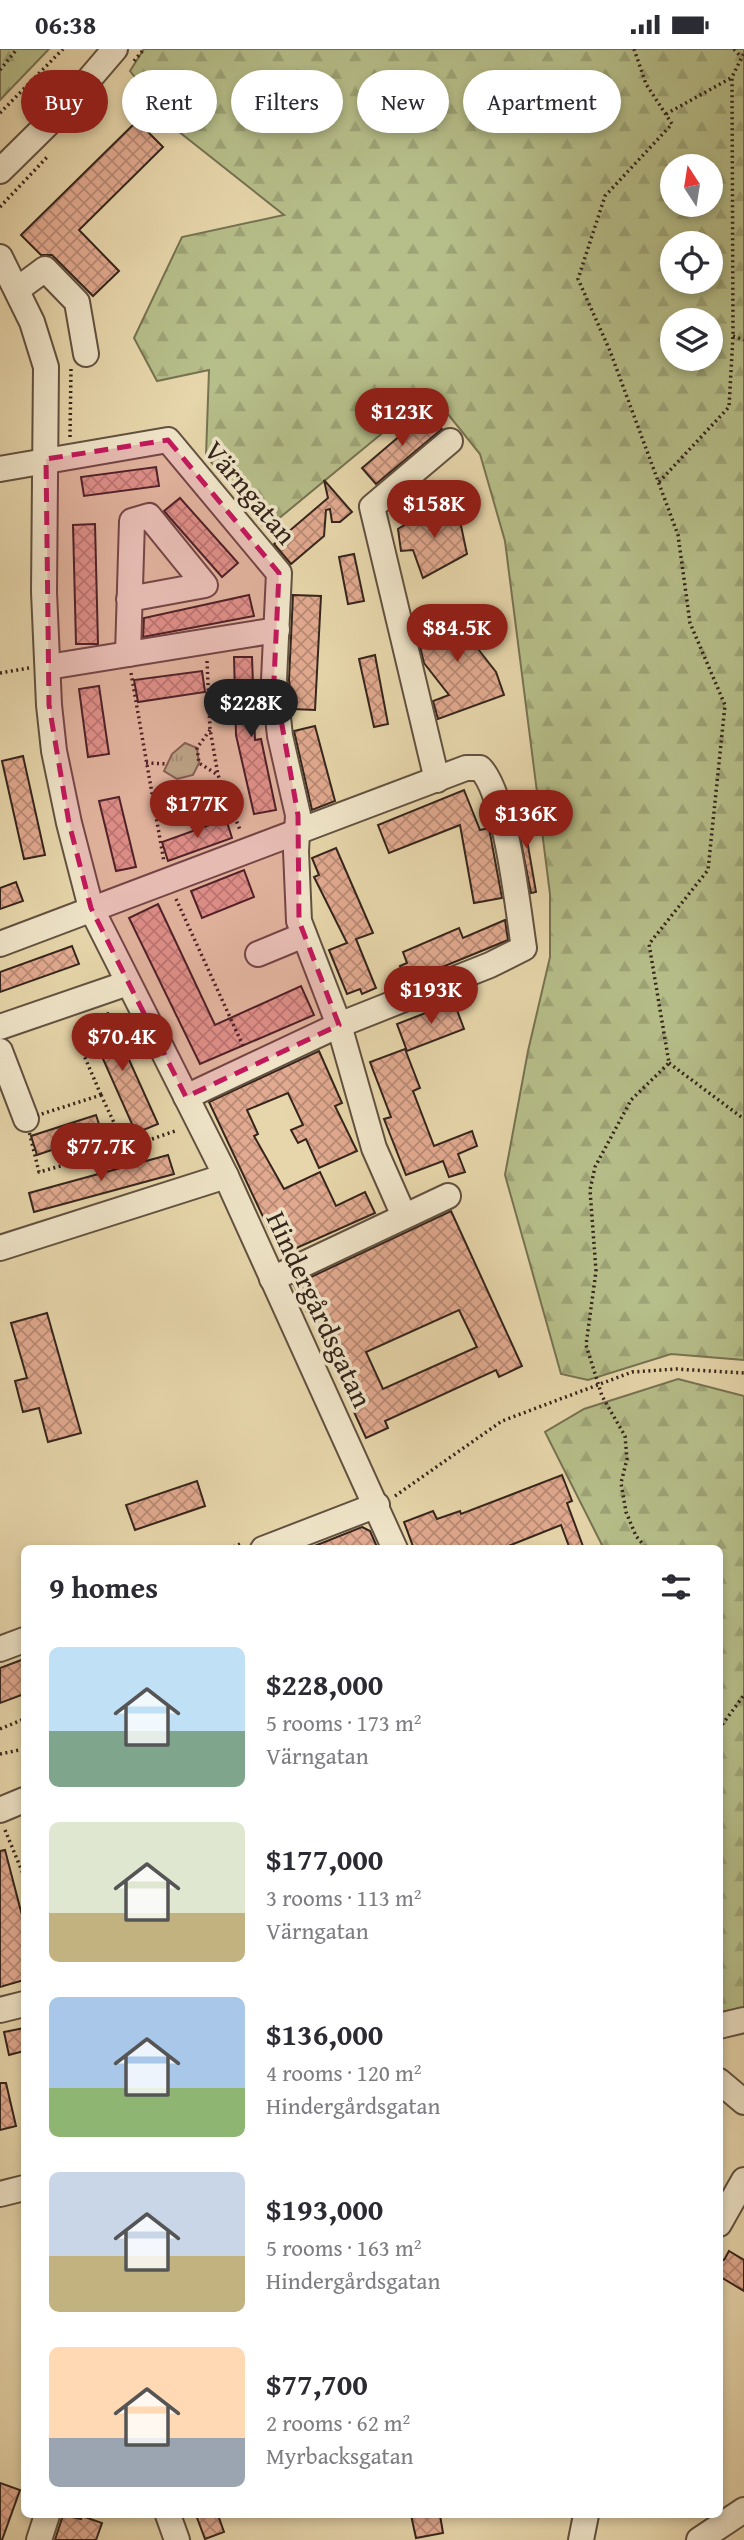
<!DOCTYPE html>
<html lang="en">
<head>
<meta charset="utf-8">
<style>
	body { margin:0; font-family:"Gentium Book Plus",serif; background:#f7f7f7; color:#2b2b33; height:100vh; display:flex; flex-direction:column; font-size:26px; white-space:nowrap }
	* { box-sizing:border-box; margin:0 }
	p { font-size:23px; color:#7c7c81 }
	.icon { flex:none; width:38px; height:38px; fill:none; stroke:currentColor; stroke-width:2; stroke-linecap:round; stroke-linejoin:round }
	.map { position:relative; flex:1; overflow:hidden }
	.details { position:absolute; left:21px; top:1496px; width:702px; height:973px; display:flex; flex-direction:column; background:#fff; border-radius:10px; box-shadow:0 4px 10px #0003 }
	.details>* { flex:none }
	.hud { position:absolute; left:21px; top:21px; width:704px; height:63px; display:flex; gap:14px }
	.needle { width:46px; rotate:348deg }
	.tools { position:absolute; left:660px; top:105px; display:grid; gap:14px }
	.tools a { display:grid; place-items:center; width:63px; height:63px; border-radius:50%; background:#fff; box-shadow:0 4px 10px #0003; font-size:35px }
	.price { position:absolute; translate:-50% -60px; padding:0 16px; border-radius:24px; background:#8f2418; color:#fff; font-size:23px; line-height:46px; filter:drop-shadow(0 2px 4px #0008) }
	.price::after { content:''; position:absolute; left:50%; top:42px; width:21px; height:16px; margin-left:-10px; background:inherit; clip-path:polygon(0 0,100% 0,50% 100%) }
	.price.selected { background:#222; color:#fff }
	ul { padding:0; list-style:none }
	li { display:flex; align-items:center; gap:21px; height:175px; padding:0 28px }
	li span { display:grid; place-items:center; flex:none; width:196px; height:140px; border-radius:10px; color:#555 }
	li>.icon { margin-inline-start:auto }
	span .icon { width:84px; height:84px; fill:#fffc; stroke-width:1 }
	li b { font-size:30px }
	h2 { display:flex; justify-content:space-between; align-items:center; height:84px; padding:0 28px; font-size:30px }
	.tag { padding:0 24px; border-radius:32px; background:#fff; box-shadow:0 4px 10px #0003; font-size:24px; line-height:63px }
	.tag.selected { background:#8f2418; color:#fff }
	.status { display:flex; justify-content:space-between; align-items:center; height:49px; padding:0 35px; background:#fff; direction:ltr }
	.status svg { height:19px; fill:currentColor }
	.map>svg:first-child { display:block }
	.grass { fill:url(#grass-tufts); stroke:#767252; stroke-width:2 }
	.forest { fill:url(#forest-firs); stroke:#767252; stroke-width:2; fill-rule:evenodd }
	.building { fill:url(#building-cross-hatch); stroke:#35251c; stroke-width:2; fill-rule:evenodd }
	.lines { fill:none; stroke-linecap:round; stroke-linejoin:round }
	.minor-casing { stroke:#625140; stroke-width:28 }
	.path { stroke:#35251c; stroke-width:3.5; stroke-dasharray:2 3.5; stroke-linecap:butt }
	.minor { stroke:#efe4c8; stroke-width:24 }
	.marked { fill:#c2185b; fill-opacity:0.2; stroke:#c2185b; stroke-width:5; stroke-dasharray:14 9; stroke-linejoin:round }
	.labels { text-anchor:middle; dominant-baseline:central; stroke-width:7; stroke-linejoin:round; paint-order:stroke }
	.street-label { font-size:28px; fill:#35251c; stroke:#efe4c8 }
</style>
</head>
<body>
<div class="status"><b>06:38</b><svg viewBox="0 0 49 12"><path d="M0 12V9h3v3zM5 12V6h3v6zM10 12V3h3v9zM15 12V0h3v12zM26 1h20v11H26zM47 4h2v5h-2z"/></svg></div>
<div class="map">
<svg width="744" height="2491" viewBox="0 0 744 2491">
	<defs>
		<pattern id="grass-tufts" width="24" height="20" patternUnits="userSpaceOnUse" patternTransform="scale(1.75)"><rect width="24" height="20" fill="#b6be89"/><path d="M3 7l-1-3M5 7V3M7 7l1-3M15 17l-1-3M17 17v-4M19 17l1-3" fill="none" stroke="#9da376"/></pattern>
		<pattern id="forest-firs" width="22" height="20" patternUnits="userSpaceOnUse" patternTransform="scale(1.75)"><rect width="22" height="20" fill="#b6be89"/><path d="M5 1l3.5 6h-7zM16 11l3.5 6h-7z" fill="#9da376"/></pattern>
		<pattern id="building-cross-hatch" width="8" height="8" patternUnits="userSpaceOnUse" patternTransform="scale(1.75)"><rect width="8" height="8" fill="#e2aa90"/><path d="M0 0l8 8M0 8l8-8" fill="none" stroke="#b88a75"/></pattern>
	</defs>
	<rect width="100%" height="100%" fill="#e7d6ab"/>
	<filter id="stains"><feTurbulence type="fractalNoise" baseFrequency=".00286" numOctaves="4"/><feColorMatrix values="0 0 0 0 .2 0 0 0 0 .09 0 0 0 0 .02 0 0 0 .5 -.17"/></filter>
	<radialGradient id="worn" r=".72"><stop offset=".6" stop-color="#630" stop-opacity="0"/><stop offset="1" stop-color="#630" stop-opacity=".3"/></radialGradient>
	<polygon class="grass" points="185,694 197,699 199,714 193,726 177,730 164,722 172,705"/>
	<g class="forest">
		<polygon points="0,0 49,0 0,51"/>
		<path d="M144,0H744V1311L671,1305L588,1331L561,1325L505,1126L528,1002L550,908V845L505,492L480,405L431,344L266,480L206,407L209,321L157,332L134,289L182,188L284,166L178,82L130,22ZM672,117H710V156H672ZM672,194H710V233H672ZM672,271H710V310H672Z"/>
		<polygon points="678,1330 744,1347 744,1958 721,1963 719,1500 604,1500 545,1383 584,1360"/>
	</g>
	<g class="building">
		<polygon points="137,72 163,98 79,181 119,222 93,247 52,206 41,206 21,186"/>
		<polygon points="428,363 442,380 376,435 362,419"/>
		<polygon points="156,418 159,437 84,447 81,428"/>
		<polygon points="324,431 352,463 340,473 332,473 330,460 326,461 324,487 291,515 274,495 328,449"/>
		<polygon points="180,449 238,514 222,528 164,462"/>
		<polygon points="457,458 467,505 423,529 413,501 401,502 398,480 422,465"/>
		<polygon points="95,475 98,595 76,595 73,476"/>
		<polygon points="354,505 364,552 348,555 339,508"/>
		<polygon points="249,546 254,567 143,588 144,569"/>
		<polygon points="293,546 321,547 315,661 292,660 289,631"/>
		<polygon points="464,564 481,584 471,591 496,623 504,646 438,670 433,652 449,646 424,614 416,581 429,571"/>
		<polygon points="375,606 388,675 374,678 359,610"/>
		<polygon points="234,608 252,608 255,691 261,690 276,761 254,765 236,686"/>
		<polygon points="202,622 205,643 138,653 134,631"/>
		<polygon points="99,637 109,705 88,708 79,640"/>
		<polygon points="315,677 335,752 312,761 294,682"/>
		<polygon points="23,707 45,806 24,810 2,712"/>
		<polygon points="464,741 480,781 489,779 502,849 474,854 460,776 389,804 378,776"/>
		<polygon points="119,748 136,818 116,822 99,752"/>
		<polygon points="522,762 536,843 531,844 515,763"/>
		<polygon points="226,770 232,789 168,812 162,793"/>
		<polygon points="336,799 373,884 356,890 376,939 362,945 360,940 347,945 329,901 347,894 314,828 319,826 312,809"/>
		<polygon points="244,821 254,848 202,869 191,842"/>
		<polygon points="16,833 23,852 0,860 0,839"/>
		<polygon points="158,855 215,976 301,937 314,966 200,1015 129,869"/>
		<polygon points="505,871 508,891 406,933 400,917 407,914 403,903 459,879 463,889"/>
		<polygon points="72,897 79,915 0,943 0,923"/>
		<polygon points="454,953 464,980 407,1002 397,975"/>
		<polygon points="108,964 158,1075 136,1084 87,974"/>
		<polygon points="405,1000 420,1039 413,1042 434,1097 472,1082 477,1097 458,1105 465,1123 449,1128 443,1112 406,1126 384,1070 391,1068 370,1013"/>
		<polygon points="319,1002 342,1054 335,1057 357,1102 319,1119 306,1090 298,1094 291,1081 303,1076 288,1044 247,1061 258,1085 254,1087 284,1140 320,1123 336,1157 365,1143 375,1164 281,1206 209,1053"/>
		<polygon points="96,1066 102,1084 37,1106 31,1087"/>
		<polygon points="168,1106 174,1125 34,1163 29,1144"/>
		<path d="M451,1162L522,1317L499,1328L496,1321L385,1372L388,1379L366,1389L354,1363L358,1361L312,1261L307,1263L294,1236ZM459,1261L477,1298L383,1340L366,1303Z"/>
		<polygon points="47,1264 81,1384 48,1393 39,1359 23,1363 15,1332 27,1329 11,1274"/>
		<polygon points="562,1426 572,1452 567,1454 584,1500 570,1500 561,1476 501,1500 414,1500 404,1473 433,1462 437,1470 460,1462 461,1465"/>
		<polygon points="197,1432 205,1457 135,1481 126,1456"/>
		<polygon points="362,1478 370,1482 378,1500 307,1500"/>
		<polygon points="24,1610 24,1645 0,1654 0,1619"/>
		<polygon points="5,1801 24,1874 24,1931 0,1938 0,1802"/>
		<polygon points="24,1979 24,2002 9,2006 4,1983"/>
		<polygon points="0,2034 6,2034 16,2077 0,2081"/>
		<polygon points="729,2202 744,2211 744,2242 719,2227 719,2209 724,2211"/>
		<polygon points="0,2434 20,2441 2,2491 0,2491"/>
		<polygon points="63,2466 81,2470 82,2467 102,2474 96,2491 55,2491"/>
		<polygon points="196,2466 218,2466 224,2483 205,2490"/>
		<polygon points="411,2466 440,2466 443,2484 416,2489"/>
	</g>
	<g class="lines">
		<defs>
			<g id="minor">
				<polyline points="0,122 67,56 115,0"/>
				<polyline points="0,208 32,273 46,318 44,543 49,656 54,702 69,774 91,859 226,1127 395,1500"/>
				<polyline points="18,240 45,220 77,253 86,305"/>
				<polyline points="0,420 168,391 279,524 274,631 280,687 298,766 296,802 299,872 339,976 374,1099 404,1167"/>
				<polyline points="128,605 132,472 149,467 205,536 129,550"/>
				<polyline points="48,618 277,581"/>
				<polyline points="437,731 372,458 450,392"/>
				<path d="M0,895L466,719H480C506,744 518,861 524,899L490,916L339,976L186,1048"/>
				<polyline points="258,905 304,886"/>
				<polyline points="0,978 128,934"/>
				<polyline points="0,1002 26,1070"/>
				<polyline points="0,1199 226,1127"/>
				<polyline points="272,1230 448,1147"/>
				<polyline points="263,1500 377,1456"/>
				<polyline points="0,1600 24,1591"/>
				<polyline points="0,1761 24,1751"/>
				<polyline points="0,1961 24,1955"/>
				<polyline points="719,1977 744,1971"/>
				<polyline points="719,2032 744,2053"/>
				<polyline points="0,2145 24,2139"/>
				<polyline points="719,2175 744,2131"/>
				<polyline points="168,2466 177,2491"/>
				<polyline points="39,2491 47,2466"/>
				<polyline points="581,2491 586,2466"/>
				<polyline points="699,2491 744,2461"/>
			</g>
		</defs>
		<use href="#minor" class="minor-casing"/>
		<g class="path">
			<polyline points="634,0 646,35 672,75 605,147 578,230 610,302 678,486 690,574 725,656 708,821 649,895 669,1014 631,1051 595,1118 590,1141 596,1222 586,1296 602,1347 625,1387 627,1410 621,1434 626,1463 636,1487 647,1500"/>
			<polyline points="734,0 741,8"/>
			<polyline points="134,12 144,0"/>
			<polyline points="0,21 17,0"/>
			<polyline points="0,64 63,0"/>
			<polyline points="666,65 731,29"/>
			<polyline points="0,158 49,106"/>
			<polyline points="733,287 744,291"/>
			<polyline points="70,388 71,319"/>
			<polyline points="659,433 729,358 733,287 732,28 744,4"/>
			<polyline points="207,612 210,680 218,726 240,781"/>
			<polyline points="0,624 29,619"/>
			<polyline points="131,624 164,813"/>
			<polyline points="210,681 197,699 199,714 218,726"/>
			<polyline points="146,714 168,715"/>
			<polyline points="176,850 244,999"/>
			<polyline points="74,983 101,1046"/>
			<polyline points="669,1014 744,1070"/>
			<polygon points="101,1046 126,1099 39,1123 26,1070"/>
			<polyline points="126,1099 178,1081"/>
			<polyline points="395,1447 502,1372 632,1323 676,1320 744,1324"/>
			<polyline points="228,1500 243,1494"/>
			<polyline points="0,1680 24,1670"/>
			<polyline points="719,1680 744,1646"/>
			<polyline points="0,1705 24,1700"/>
			<polyline points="5,1781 24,1827"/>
		</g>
		<use href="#minor" class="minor"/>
	</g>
	<path class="marked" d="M168,391L279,524L274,631L298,766L299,872L339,976L186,1048L91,859L69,774L49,656L46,410Z"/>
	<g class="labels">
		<g class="street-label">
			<text transform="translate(251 443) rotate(50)">Värngatan</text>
			<text transform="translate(320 1260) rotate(65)">Hindergårdsgatan</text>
		</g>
	</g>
	<rect width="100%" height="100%" filter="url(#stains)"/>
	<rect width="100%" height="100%" fill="url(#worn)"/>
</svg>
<div class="tools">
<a><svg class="needle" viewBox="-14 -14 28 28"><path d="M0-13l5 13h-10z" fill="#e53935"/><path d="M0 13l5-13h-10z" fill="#7c7c81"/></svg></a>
<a><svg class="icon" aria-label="locate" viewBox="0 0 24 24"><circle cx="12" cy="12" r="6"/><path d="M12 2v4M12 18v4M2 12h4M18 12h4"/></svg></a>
<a><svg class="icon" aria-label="layers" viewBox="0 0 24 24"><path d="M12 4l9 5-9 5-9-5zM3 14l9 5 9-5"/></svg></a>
</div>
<b class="price" style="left:402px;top:399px">$123K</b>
<b class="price" style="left:434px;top:491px">$158K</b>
<b class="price" style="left:457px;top:615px">$84.5K</b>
<b class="price selected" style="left:251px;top:690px">$228K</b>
<b class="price" style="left:197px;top:791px">$177K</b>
<b class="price" style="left:526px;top:801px">$136K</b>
<b class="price" style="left:431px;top:977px">$193K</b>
<b class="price" style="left:122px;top:1024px">$70.4K</b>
<b class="price" style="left:101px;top:1134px">$77.7K</b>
<div class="hud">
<a class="tag selected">Buy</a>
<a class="tag">Rent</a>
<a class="tag">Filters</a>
<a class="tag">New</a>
<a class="tag">Apartment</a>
</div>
<section class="details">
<h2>9 homes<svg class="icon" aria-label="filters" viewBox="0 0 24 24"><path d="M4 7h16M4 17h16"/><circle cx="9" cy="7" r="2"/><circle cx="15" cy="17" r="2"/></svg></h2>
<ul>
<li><span style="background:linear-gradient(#bfe0f5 60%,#7fa58c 0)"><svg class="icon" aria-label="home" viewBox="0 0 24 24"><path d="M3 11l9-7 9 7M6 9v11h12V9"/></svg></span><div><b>$228,000</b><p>5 rooms · 173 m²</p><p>Värngatan</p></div></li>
<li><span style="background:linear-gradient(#dfe7d0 65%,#c2b280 0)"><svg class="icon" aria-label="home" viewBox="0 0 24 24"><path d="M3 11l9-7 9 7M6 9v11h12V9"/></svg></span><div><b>$177,000</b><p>3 rooms · 113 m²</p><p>Värngatan</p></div></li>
<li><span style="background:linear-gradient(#a9c7e8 65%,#8fb573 0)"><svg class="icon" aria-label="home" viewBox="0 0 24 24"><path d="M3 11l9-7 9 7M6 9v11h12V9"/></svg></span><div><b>$136,000</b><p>4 rooms · 120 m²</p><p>Hindergårdsgatan</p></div></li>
<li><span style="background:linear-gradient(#c9d6e8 60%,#c2b280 0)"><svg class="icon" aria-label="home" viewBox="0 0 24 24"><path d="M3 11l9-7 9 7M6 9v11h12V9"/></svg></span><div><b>$193,000</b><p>5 rooms · 163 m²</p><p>Hindergårdsgatan</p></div></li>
<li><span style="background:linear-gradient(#ffd9b3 65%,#9aa5b1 0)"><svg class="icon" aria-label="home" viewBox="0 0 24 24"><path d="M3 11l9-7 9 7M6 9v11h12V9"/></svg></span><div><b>$77,700</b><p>2 rooms · 62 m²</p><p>Myrbacksgatan</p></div></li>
</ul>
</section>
</div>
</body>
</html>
